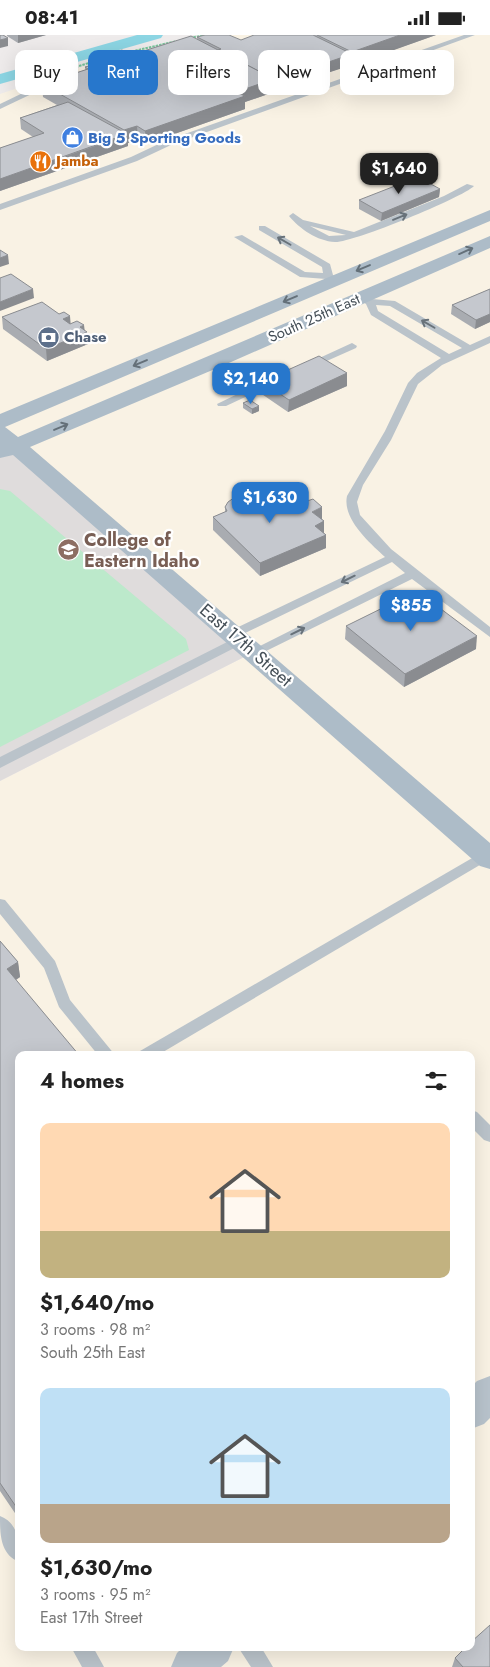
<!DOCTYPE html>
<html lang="en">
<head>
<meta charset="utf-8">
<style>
	body { margin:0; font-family:Jost,sans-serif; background:#f2f2f2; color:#222; height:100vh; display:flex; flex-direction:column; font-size:19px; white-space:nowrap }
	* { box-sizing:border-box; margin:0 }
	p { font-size:16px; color:#767676 }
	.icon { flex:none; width:28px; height:28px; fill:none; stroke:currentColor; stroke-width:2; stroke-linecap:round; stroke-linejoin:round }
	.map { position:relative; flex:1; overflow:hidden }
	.side { position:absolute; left:15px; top:1016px; width:460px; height:600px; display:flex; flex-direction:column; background:#fff; border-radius:10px; box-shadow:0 5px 20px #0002 }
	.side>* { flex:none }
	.guide { position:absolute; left:15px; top:15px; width:460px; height:45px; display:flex; gap:10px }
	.price { position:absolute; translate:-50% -42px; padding:0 11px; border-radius:10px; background:#2777cc; color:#fff; font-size:16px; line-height:32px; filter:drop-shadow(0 1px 2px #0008) }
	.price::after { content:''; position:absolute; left:50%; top:30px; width:15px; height:11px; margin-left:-8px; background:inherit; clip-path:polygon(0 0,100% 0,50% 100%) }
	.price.current { background:#222; color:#fff }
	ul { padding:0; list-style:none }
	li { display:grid; align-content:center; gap:10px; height:265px; padding:0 25px }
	li span { display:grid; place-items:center; height:155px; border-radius:10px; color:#555 }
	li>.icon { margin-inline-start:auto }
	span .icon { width:90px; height:90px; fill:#fffc; stroke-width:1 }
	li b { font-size:21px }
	h2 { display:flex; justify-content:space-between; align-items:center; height:60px; padding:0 25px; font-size:21px }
	.pill { padding:0 18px; border-radius:10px; background:#fff; box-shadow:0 5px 20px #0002; font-size:18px; line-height:45px }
	.pill.current { background:#2777cc; color:#fff }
	.status { display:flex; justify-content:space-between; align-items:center; height:35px; padding:0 25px; background:#fff; direction:ltr }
	.status svg { height:14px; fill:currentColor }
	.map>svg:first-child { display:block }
	.commercial { fill:#f9f2e4; fill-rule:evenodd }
	.education { fill:#dfdcdc }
	.green { fill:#bce9cb }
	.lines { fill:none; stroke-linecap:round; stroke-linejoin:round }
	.canal { fill:#8cd5e3; fill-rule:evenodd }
	.path { stroke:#77c49a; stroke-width:2; stroke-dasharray:2.5 1; stroke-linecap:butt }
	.lane { fill:#bac3ca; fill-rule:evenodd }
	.secondary { fill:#b8c3cc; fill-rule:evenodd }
	.primary { fill:#adbcc8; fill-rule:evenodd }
	.wall { fill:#a9acb1 }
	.shaded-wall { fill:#8a8c90 }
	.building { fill:#c5c8ce; stroke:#8a8c90 }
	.oneway { stroke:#68727a }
	.oneway2 { stroke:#647079 }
	.labels { text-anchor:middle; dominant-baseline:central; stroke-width:4.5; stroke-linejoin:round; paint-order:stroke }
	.far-shop-label { font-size:15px; font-weight:bold; fill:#366cbe; stroke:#fff; text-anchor:start }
	.far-food-label { font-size:15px; font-weight:bold; fill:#c56008; stroke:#fff; text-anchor:start }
	.far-street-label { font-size:15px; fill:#454f57; stroke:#fff }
	.far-service-label { font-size:15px; font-weight:bold; fill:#4e5e75; stroke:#fff; text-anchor:start }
	.education-label { font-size:18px; font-weight:bold; fill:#785e54; stroke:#fff; text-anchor:start }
	.street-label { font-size:18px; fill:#454f57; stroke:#fff }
</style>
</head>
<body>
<div class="status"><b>08:41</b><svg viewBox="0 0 49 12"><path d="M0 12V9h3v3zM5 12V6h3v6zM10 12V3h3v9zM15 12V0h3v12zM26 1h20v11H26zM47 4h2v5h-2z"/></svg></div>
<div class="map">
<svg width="490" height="1632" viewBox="0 0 490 1632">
	<rect width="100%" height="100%" fill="#eeebeb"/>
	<g class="commercial">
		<polygon points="208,0 490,0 490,819 0,401 0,59 74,34"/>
		<path d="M254,617L490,824V1632H0V746ZM19,1020H471V1612H19Z"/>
	</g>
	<polygon class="education" points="0,401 254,617 0,746"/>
	<polygon class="green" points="0,454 10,456 186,604 189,615 0,712"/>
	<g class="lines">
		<polygon class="canal" points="137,0 163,0 161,3 0,49 0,39"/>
		<g class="path">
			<polyline points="190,3 205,0"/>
			<polyline points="125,18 177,6"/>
			<polyline points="69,34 92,27"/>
		</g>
		<g class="lane">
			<polygon points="464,0 475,0 171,110 137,126 0,175 0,169 131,122 165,106"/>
			<polygon points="56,42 63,44 0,74 0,69"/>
			<path d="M467,149L474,151C462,163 352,208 335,207C317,206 300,194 289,181L293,178L303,185L354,197L444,161ZM310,191L346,200L329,201Z"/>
			<polygon points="259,191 265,191 330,229 333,240 340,245 335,248 326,244 300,242 234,202 242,200 305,237 323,238 322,232 259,195"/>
			<path d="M358,260H364L372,264L395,266L470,310L490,301V308L442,330L418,349L391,405L363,450L357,467L360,480L391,514L490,592V602L412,544L258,620L254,621L248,617L405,538L392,527L239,601L244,602L246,605L244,608L0,733V722L235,603L230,602L228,599L230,596L385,522C370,508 342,484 347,461L385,396L408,348L417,338L441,323L371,280L366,269L356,262ZM376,270L390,271L462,313L449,319L378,276Z"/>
			<polygon points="352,308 357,311 356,313 311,333 307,334 302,331"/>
			<polygon points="254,351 259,354 258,356 226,371 218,371 217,369"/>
			<polygon points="486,815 490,816 490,824 158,1020 137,1020 140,1016"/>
			<polygon points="0,864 5,865 55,926 70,965 115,1020 98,1020 59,972 44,933 0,879"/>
			<polygon points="471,1075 477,1077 490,1090 490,1107 484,1105 471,1092"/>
			<path d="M0,1481C20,1489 19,1509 19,1527C0,1519 0,1499 0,1481Z"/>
			<polygon points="71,1612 93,1612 104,1632 82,1632"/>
			<polygon points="238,1612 261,1612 273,1632 251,1632"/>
		</g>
		<g class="secondary">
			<polygon points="490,1341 490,1383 484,1389 471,1394 471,1352 477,1346"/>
			<polygon points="183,1612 234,1612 228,1626 221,1632 171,1632 177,1618"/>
		</g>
		<polygon class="primary" points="490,175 490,186 5,392 18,402 490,201 490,213 222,331 30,412 490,808 490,834 480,831 13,420 0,423 0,379"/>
	</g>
	<g class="wall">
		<polygon points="7,0 46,0 18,8 7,1"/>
		<polygon points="255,0 436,0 321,40 321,46 300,54 290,49 274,55 274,57 245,67 245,74 146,109 138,104 128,108 128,111 0,156 0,113 33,102 21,94 20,83 57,70 43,62 42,49 85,35 85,32 90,31 90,25 131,20 197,4 197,2 241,5"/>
		<polygon points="440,154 439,162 381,186 359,174 359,165"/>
		<polygon points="490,254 490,287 475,294 451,279 452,270"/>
		<polygon points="2,282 70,289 84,295 88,309 47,326 3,294"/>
		<polygon points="247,337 281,338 347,338 347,351 288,377 247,349"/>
		<polygon points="243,368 259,376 252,379 243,373"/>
		<polygon points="260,464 293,471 322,484 324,486 324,498 326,500 326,513 260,541 213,495 213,482 225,477 225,472"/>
		<polygon points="346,591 476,614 404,652 345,604"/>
		<polygon points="0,906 18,927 20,942 16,945 19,1020 19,1484 0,1456"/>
		<polygon points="455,1623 490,1632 452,1632"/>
	</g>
	<g class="shaded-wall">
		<polygon points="18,0 46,0 18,8"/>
		<polygon points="400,0 436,0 352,30 352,17"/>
		<polygon points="8,3 8,11 0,13 0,5"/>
		<polygon points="352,19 352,30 321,40 321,46 300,54 300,43 314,32"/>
		<polygon points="290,38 290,49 274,55 274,57 245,67 245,74 146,109 145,96 236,57"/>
		<polygon points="137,91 138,104 128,108 128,111 0,156 0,144 124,101 124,95"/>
		<polygon points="440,154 439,162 381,186 382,178"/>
		<polygon points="8,220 9,229 0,232 0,223"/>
		<polygon points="33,254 34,263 0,276 0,267"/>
		<polygon points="490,279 490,287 475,294 476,285"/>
		<polygon points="70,281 71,293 63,284"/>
		<polygon points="84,290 85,298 87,297 88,309 47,326 46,314 80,292"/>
		<polygon points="347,338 347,351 288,377 289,365"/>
		<polygon points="259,371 259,376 252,379 252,374"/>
		<polygon points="322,472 322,485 312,477"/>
		<polygon points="324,486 324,499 315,491"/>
		<polygon points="326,500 326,513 260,541 260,528"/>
		<polygon points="477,601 476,614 404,652 405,639"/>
		<polygon points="18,927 20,942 9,949 7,934"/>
	</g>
	<g class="building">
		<polygon points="0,0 3,0 8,3 0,5"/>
		<polygon points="205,0 229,0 241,5 254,0 313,0 352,19 314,32 321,35 300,43 290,38 272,44 274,44 218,15 221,14 197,2"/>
		<polygon points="317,0 400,0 352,17"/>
		<polygon points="191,1 274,44 236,57 245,61 145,96 137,91 124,95 42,49 88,34 85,32 96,29 90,25 122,15 131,20"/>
		<polygon points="68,67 127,99 0,144 0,113 44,98 20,83"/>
		<polygon points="418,142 440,154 382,178 359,165"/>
		<polygon points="0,215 8,220 0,223"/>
		<polygon points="11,239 33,254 0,267 0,243"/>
		<polygon points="490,254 490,279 476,285 452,270"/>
		<polygon points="42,267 59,279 64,277 70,281 63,284 70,289 77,286 84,290 80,292 87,297 46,314 2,282"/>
		<polygon points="319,321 347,338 289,365 247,337 265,329 281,338"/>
		<polygon points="250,365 259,371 252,374 243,368"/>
		<polygon points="277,458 293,471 313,464 322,472 312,477 324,486 315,491 326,500 260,528 213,482 227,476 225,472 228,467 235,462 244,459 260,464"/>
		<polygon points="417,556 477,601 405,639 346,591"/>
		<polygon points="0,906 18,927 7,934 79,1020 19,1020 19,1476 0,1448"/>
		<polygon points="490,1590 490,1632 463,1632 455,1623 466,1612 471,1612 471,1607"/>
	</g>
	<defs><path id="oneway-shaft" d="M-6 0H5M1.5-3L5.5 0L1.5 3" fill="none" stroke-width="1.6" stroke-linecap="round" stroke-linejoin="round" transform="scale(1.25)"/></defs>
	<g class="oneway">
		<use href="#oneway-shaft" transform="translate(400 182) rotate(-22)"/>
		<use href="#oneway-shaft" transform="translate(284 206) rotate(-150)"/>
		<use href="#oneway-shaft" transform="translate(428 289) rotate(-150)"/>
		<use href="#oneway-shaft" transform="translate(348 544) rotate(154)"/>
		<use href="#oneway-shaft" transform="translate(298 596) rotate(-26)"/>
	</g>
	<g class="oneway2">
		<use href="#oneway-shaft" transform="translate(466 216) rotate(-24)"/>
		<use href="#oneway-shaft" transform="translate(363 233) rotate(157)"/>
		<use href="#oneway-shaft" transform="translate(290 264) rotate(157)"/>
		<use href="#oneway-shaft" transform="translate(140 328) rotate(157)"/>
		<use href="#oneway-shaft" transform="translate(61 392) rotate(-23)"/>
	</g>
	<defs>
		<symbol id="shop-disc" viewBox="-11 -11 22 22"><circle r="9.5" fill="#3f7fe0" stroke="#fff"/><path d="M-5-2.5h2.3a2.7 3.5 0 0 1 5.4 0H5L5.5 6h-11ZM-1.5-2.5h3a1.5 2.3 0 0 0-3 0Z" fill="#fff"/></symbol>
		<symbol id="restaurant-disc" viewBox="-11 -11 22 22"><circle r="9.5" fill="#e8710a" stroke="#fff"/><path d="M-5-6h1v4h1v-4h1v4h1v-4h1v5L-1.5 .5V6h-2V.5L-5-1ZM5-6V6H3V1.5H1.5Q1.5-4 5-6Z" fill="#fff"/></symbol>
		<symbol id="bank-disc" viewBox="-11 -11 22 22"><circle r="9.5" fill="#5c6f8a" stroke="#fff"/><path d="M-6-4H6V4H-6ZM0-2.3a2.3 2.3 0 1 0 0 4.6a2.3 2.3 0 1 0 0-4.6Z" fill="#fff"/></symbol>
		<symbol id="university-disc" viewBox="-11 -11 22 22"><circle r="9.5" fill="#8d6e63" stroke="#fff"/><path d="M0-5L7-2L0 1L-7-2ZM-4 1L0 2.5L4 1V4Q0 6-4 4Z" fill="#fff"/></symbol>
	</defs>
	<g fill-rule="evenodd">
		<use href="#shop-disc" x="60" y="90" width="25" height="25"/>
		<use href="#restaurant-disc" x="28" y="114" width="25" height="25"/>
		<use href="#bank-disc" x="36" y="290" width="25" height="25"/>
		<use href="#university-disc" x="56" y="502" width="25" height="25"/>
	</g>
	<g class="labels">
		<g class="far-shop-label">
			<text x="88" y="103">Big 5 Sporting Goods</text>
		</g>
		<g class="far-food-label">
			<text x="56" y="126">Jamba</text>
		</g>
		<g class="far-street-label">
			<text transform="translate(314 283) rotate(-24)">South 25th East</text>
		</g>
		<g class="far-service-label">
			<text x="64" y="302">Chase</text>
		</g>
		<g class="education-label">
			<text x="84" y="505">College of<tspan x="84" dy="21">Eastern Idaho</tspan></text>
		</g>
		<g class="street-label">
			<text transform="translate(246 610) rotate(41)">East 17th Street</text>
		</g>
	</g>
</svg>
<b class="price current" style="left:399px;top:160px">$1,640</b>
<b class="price" style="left:251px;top:370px">$2,140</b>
<b class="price" style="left:270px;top:489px">$1,630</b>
<b class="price" style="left:411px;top:597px">$855</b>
<div class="guide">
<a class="pill">Buy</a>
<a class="pill current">Rent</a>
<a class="pill">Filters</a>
<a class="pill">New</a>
<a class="pill">Apartment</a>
</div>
<section class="side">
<h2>4 homes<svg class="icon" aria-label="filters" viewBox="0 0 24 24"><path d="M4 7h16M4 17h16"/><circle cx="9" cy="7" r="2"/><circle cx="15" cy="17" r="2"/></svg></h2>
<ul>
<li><span style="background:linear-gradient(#ffd9b3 70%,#c2b280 0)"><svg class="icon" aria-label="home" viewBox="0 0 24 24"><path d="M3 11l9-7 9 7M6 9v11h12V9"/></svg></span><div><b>$1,640/mo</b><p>3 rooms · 98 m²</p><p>South 25th East</p></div></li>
<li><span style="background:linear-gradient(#bfe0f5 75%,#b9a48a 0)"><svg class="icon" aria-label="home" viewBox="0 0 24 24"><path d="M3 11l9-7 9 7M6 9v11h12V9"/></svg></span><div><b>$1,630/mo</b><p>3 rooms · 95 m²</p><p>East 17th Street</p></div></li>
</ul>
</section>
</div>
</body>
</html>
